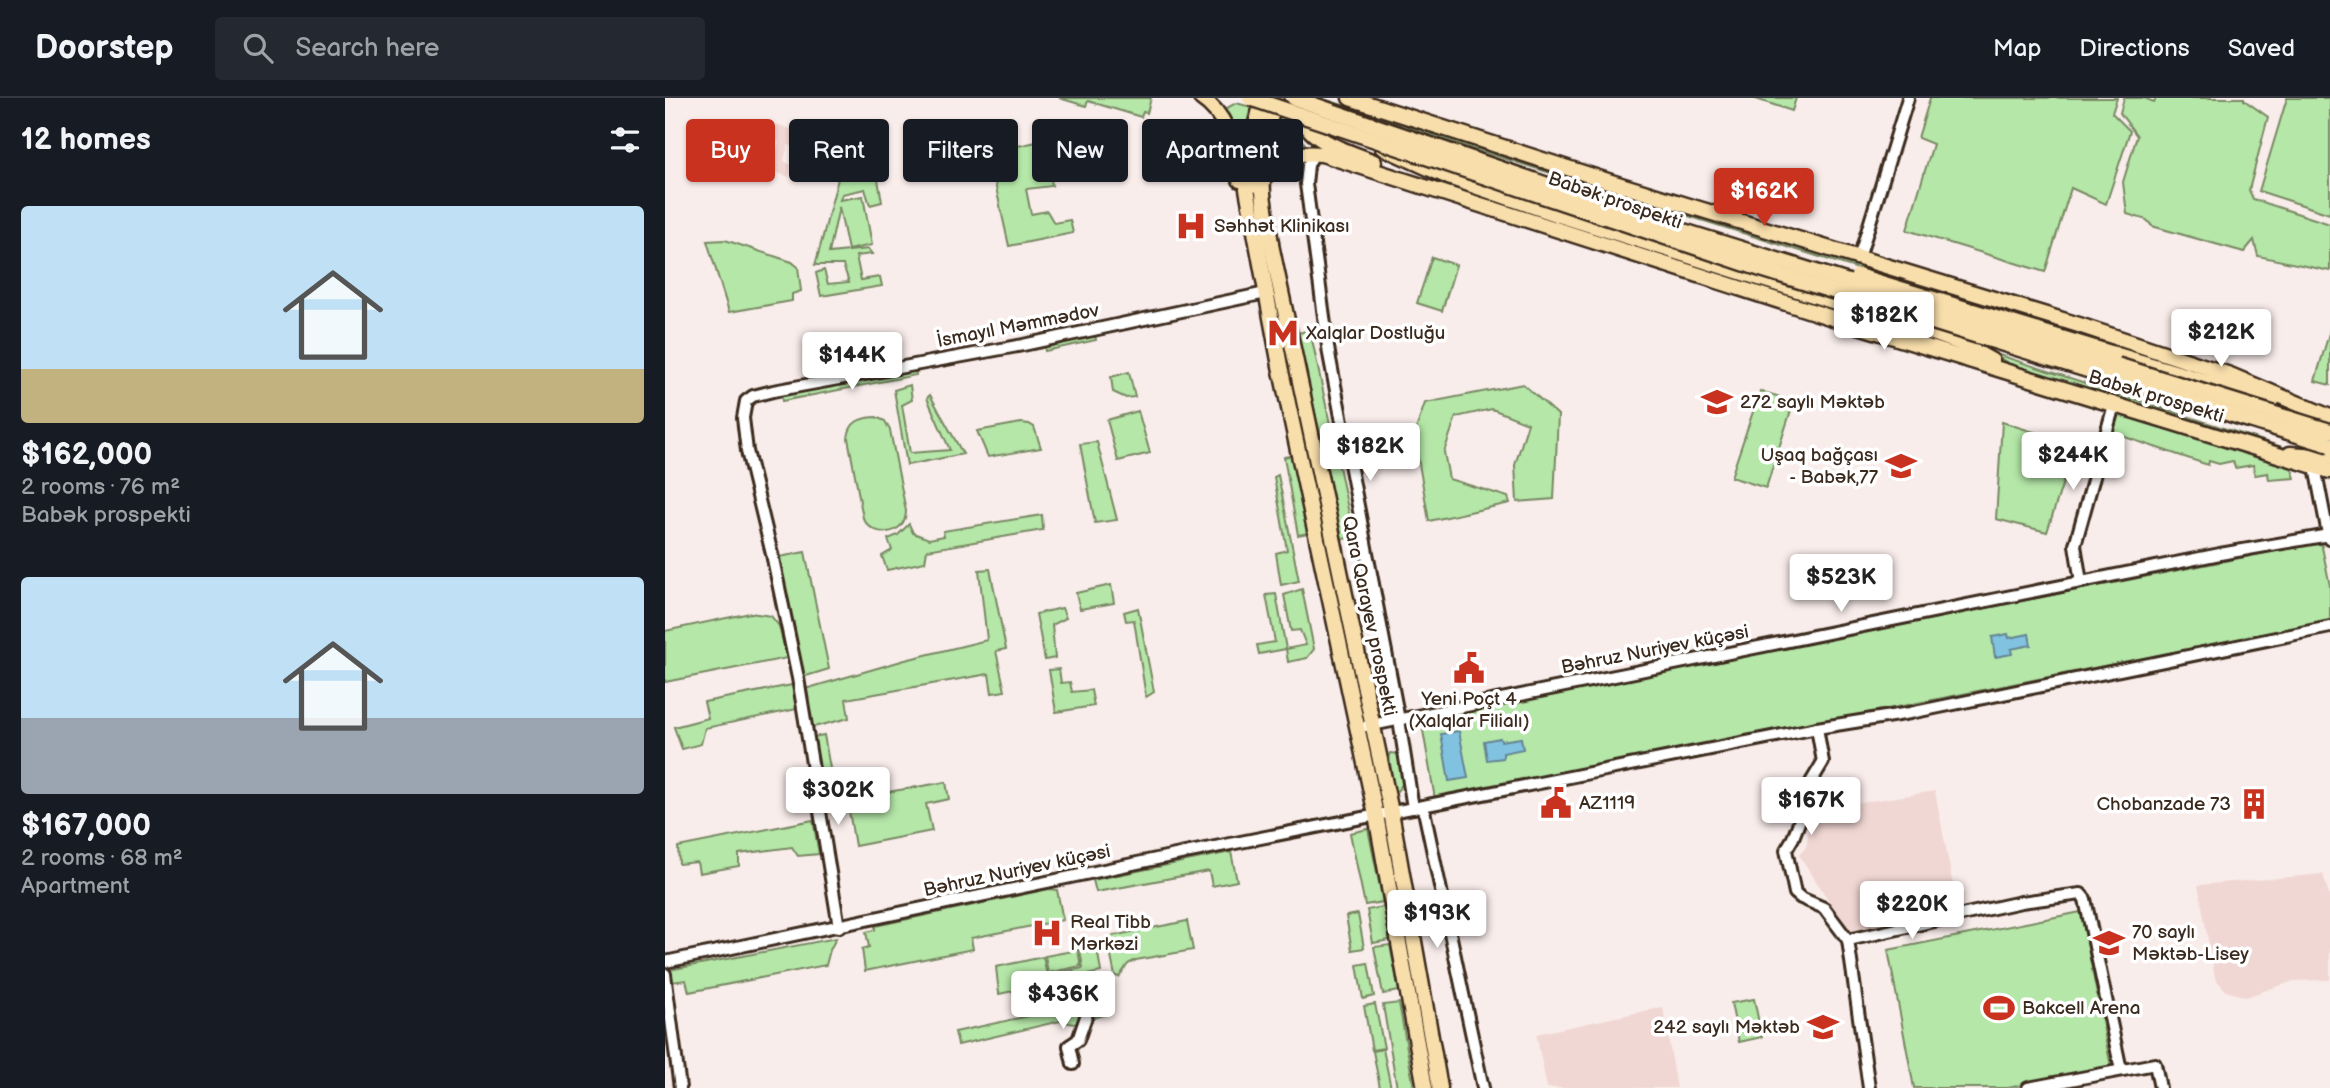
<!DOCTYPE html>
<html lang="en">
<head>
<meta charset="utf-8">
<style>
	body { margin:0; font-family:"Balsamiq Sans",sans-serif; background:#242831; color:#f1f3f6; height:100vh; display:flex; flex-direction:column; font-size:26px; white-space:nowrap }
	* { box-sizing:border-box; margin:0 }
	p { font-size:23px; color:#9ea1a6 }
	.icon { flex:none; width:38px; height:38px; fill:none; stroke:currentColor; stroke-width:2; stroke-linecap:round; stroke-linejoin:round }
	.map { position:relative; flex:1; overflow:hidden }
	.details { display:flex; flex-direction:column; background:#171b24; width:665px }
	.details>* { flex:none }
	.hud { position:absolute; left:21px; top:21px; width:665px; height:63px; display:flex; gap:14px }
	.price { position:absolute; translate:-50% -60px; padding:0 16px; border-radius:7px; background:#fff; color:#222; font-size:23px; line-height:46px; filter:drop-shadow(0 2px 4px #0008) }
	.price::after { content:''; position:absolute; left:50%; top:42px; width:21px; height:16px; margin-left:-10px; background:inherit; clip-path:polygon(0 0,100% 0,50% 100%) }
	.price.selected { background:#c8321e; color:#fff }
	ul { padding:0; list-style:none }
	li { display:grid; align-content:center; gap:14px; height:371px; padding:0 21px }
	li span { display:grid; place-items:center; height:217px; border-radius:7px; color:#555 }
	li>.icon { margin-inline-start:auto }
	span .icon { width:126px; height:126px; fill:#fffc; stroke-width:1 }
	li b { font-size:30px }
	h2 { display:flex; justify-content:space-between; align-items:center; height:84px; padding:0 21px; font-size:30px }
	.chip { padding:0 24px; border-radius:7px; background:#171b24; box-shadow:0 2px 5px #0004; font-size:24px; line-height:63px }
	.chip.selected { background:#c8321e; color:#fff }
	header { display:flex; align-items:center; gap:42px; box-sizing:border-box; height:98px; padding:0 35px; background:#171b24; border-bottom:2px solid #363941 }
	header strong { font-size:33px }
	nav { display:flex; gap:38px; margin-inline-start:auto; font-size:24px }
	.search { width:490px; height:63px; background:#242831; display:flex; align-items:center; gap:18px; box-sizing:border-box; padding:0 24px; border-radius:7px; color:#9ea1a6; font-size:26px }
	main { display:flex; flex:1; min-height:0 }
	.map>svg:first-child { display:block }
	.built { fill:#f1d7d3 }
	.green { fill:#b5e7a8; stroke:#788863; stroke-width:2 }
	.water { fill:#81c2e1; stroke:#658593; stroke-width:2 }
	.lines { fill:none; stroke-linecap:round; stroke-linejoin:round }
	.minor-casing { stroke:#3b2a1e; stroke-width:16 }
	.major-casing { stroke:#3b2a1e; stroke-width:19 }
	.minor { stroke:#fff; stroke-width:10 }
	.major { stroke:#f8deab; stroke-width:14 }
	.major-bridge-casing { stroke:#3b2a1e; stroke-width:19; stroke-linecap:butt }
	.major-bridge { stroke:#f8deab; stroke-width:14 }
	.labels { text-anchor:middle; dominant-baseline:central; stroke-width:7; stroke-linejoin:round; paint-order:stroke }
	.street-label { font-size:19px; fill:#3b2a1e; stroke:#fff }
	.poi-label { font-size:19px; fill:#3b2a1e; stroke:#fff; text-anchor:start }
</style>
</head>
<body>
<header>
<strong>Doorstep</strong>
<div class="search"><svg class="icon" aria-label="search" viewBox="0 0 24 24"><circle cx="10" cy="10" r="6"/><path d="M15 15l6 6"/></svg>Search here</div>
<nav><a>Map</a><a>Directions</a><a>Saved</a></nav>
</header>
<main>
<section class="details">
<h2>12 homes<svg class="icon" aria-label="filters" viewBox="0 0 24 24"><path d="M4 7h16M4 17h16"/><circle cx="9" cy="7" r="2"/><circle cx="15" cy="17" r="2"/></svg></h2>
<ul>
<li><span style="background:linear-gradient(#bfe0f5 75%,#c2b280 0)"><svg class="icon" aria-label="home" viewBox="0 0 24 24"><path d="M3 11l9-7 9 7M6 9v11h12V9"/></svg></span><div><b>$162,000</b><p>2 rooms · 76 m²</p><p>Babək prospekti</p></div></li>
<li><span style="background:linear-gradient(#bfe0f5 65%,#9aa5b1 0)"><svg class="icon" aria-label="home" viewBox="0 0 24 24"><path d="M3 11l9-7 9 7M6 9v11h12V9"/></svg></span><div><b>$167,000</b><p>2 rooms · 68 m²</p><p>Apartment</p></div></li>
</ul>
</section>
<div class="map">
<svg width="1665" height="990" viewBox="0 0 1665 990">
	<rect width="100%" height="100%" fill="#f9edeb"/>
	<filter id="ink" filterUnits="userSpaceOnUse"><feTurbulence type="fractalNoise" baseFrequency=".0143" numOctaves="2"/><feDisplacementMap in="SourceGraphic" scale="14" xChannelSelector="R" yChannelSelector="G"/><feConvolveMatrix kernelMatrix="1 2 1 2 8 2 1 2 1" color-interpolation-filters="sRGB"/></filter>
	<g filter="url(#ink)">
		<g class="built">
			<polygon points="111,26 137,35 132,50 123,47 119,63 127,67 124,79 98,70 102,58 109,60 114,44 107,41"/>
			<polygon points="1270,693 1293,813 1185,835 1134,757 1141,749 1147,712"/>
			<polygon points="1658,776 1665,800 1665,882 1629,883 1581,899 1561,893 1550,880 1533,787"/>
			<polygon points="998,909 1012,990 882,990 871,936"/>
		</g>
		<g class="green">
			<polygon points="394,0 486,0 482,15 478,14 476,19 423,3 421,8"/>
			<polygon points="655,0 1248,184 1286,197 1286,200 652,2"/>
			<polygon points="1088,0 1131,0 1127,13"/>
			<polygon points="1265,0 1452,0 1447,15 1465,33 1441,106 1406,90 1380,174 1242,132 1268,46 1253,40"/>
			<polygon points="1459,0 1479,0 1489,4 1491,0 1579,0 1579,2 1603,19 1584,92 1588,101 1665,126 1665,173 1593,158 1589,142 1579,154 1487,128 1482,122 1462,116 1458,84 1472,38 1455,15"/>
			<polygon points="1622,0 1665,0 1665,116 1594,93"/>
			<polygon points="571,5 586,9 576,47 571,30 558,12"/>
			<polygon points="614,19 628,23 630,34 640,46 618,48 603,54"/>
			<polygon points="408,36 412,52 382,57 387,88 361,91 366,116 382,113 389,125 405,122 408,135 344,148 328,76 327,48 353,48"/>
			<path d="M211,70L217,104L205,107L200,91L177,96L175,102L198,98L207,147L183,152L174,109L164,155L203,151L207,156L191,158L196,182L215,179L217,188L156,198L151,175L159,172L163,186L184,184L178,167H150C160,134 166,103 176,71Z"/>
			<polygon points="60,142 127,164 133,169 136,193 127,196 127,203 64,214 42,143"/>
			<polygon points="767,159 791,167 777,213 752,205"/>
			<polygon points="1309,199 1554,279 1557,284 1306,207"/>
			<polygon points="645,232 689,439 677,441 633,235"/>
			<polygon points="1665,232 1665,287 1650,283"/>
			<polygon points="430,236 431,242 380,253 379,245"/>
			<polygon points="1328,255 1623,351 1607,351 1348,269"/>
			<polygon points="250,271 251,277 117,303 116,297"/>
			<polygon points="464,274 470,299 461,300 448,294 446,279"/>
			<polygon points="858,286 893,317 889,401 852,404 850,367 863,325 827,311 791,319 779,354 784,381 843,399 845,405 764,423 749,337 760,305"/>
			<polygon points="245,287 247,302 237,307 245,355 285,352 262,300 265,297 298,356 242,367 229,292"/>
			<polygon points="1095,293 1129,303 1101,390 1066,379"/>
			<polygon points="473,313 485,355 453,363 442,322"/>
			<polygon points="1450,314 1626,369 1630,380 1604,382 1603,375 1590,377 1588,367 1570,370 1568,363 1554,366 1544,363 1543,367 1445,334"/>
			<path d="M211,319L220,323L225,332L241,413C241,438 208,441 198,420L183,340C185,323 195,320 211,319Z"/>
			<polygon points="1337,324 1410,347 1382,434 1331,421"/>
			<polygon points="356,325 364,326 369,329 376,350 323,359 312,333"/>
			<polygon points="432,344 452,422 430,425 415,346"/>
			<polygon points="629,357 643,435 633,437 619,359"/>
			<polygon points="613,377 634,483 616,487 611,455 622,452 609,379"/>
			<polygon points="377,417 378,432 262,452 260,464 222,472 217,458 227,452 223,441 233,437 244,426 248,435 264,441 279,438 278,433"/>
			<polygon points="1656,444 1665,488 1665,523 770,701 756,621"/>
			<polygon points="140,454 164,571 138,579 114,459"/>
			<polygon points="325,471 341,551 331,553 340,593 327,595 324,576 181,601 184,620 145,630 140,591 240,562 322,542 314,472"/>
			<polygon points="446,487 449,505 415,511 411,495"/>
			<polygon points="637,491 649,551 642,560 623,564 621,551 594,556 592,547 610,544 601,497 611,496 621,551 641,547 635,532 626,533 619,497"/>
			<polygon points="397,510 401,520 387,527 390,560 380,562 371,516"/>
			<polygon points="473,510 489,594 481,599 469,522 461,523 459,514"/>
			<polygon points="85,515 106,518 114,528 122,560 0,584 0,533"/>
			<polygon points="394,571 396,585 405,584 407,594 426,592 429,608 391,614 384,572"/>
			<polygon points="127,587 132,611 40,630 36,646 17,651 9,629 43,620 39,604"/>
			<polygon points="159,637 172,709 160,712 148,639"/>
			<polygon points="725,655 735,656 741,682 732,693 729,693 724,658"/>
			<polygon points="281,684 284,701 261,706 267,733 190,748 182,701"/>
			<polygon points="148,722 154,756 133,758 127,749 74,756 74,768 34,775 32,764 14,766 13,749"/>
			<polygon points="703,731 718,804 700,807 685,735"/>
			<polygon points="566,754 572,783 547,788 544,773 431,794 428,782"/>
			<polygon points="384,791 392,792 398,822 306,840 308,851 200,873 197,851 204,849 201,834 210,832 210,828"/>
			<polygon points="719,809 725,842 708,845 702,812"/>
			<polygon points="1416,814 1446,969 1343,990 1249,990 1223,852"/>
			<polygon points="693,816 699,850 687,852 681,818"/>
			<polygon points="522,823 528,852 471,862 463,866 454,879 450,878 442,839"/>
			<polygon points="171,840 165,852 161,867 24,894 21,882 7,884 4,872"/>
			<polygon points="725,847 734,893 718,896 709,849"/>
			<polygon points="432,849 436,874 334,896 331,869 378,859 382,877 418,870 415,852"/>
			<polygon points="413,852 416,868 383,875 380,858"/>
			<polygon points="703,865 709,898 698,901 692,867"/>
			<polygon points="441,901 444,915 409,926 395,923 293,947 290,934"/>
			<polygon points="1089,901 1097,939 1074,944 1066,905"/>
			<polygon points="734,905 749,990 732,990 718,907"/>
			<polygon points="710,906 719,950 707,952 699,908"/>
			<polygon points="718,951 726,990 715,990 708,953"/>
		</g>
		<g class="water">
			<polygon points="1343,536 1344,540 1364,536 1366,547 1346,551 1347,556 1330,559 1327,539"/>
			<polygon points="794,633 803,680 784,683 776,636"/>
			<polygon points="835,640 836,643 856,640 858,651 838,655 838,660 822,662 819,643"/>
		</g>
		<g class="lines">
			<defs>
				<g id="minor">
					<polyline points="649,55 643,67 641,86 664,256 734,622 748,710"/>
					<polyline points="1194,160 1243,0"/>
					<polyline points="1650,369 1664,441"/>
					<polyline points="1416,484 1410,447 1449,307"/>
					<polyline points="702,628 1555,456 1664,437"/>
					<polyline points="1152,630 1158,664 1146,684 1144,698 1128,740 1121,752 1130,795 1136,800 1159,810 1183,842 1204,990"/>
					<polyline points="758,708 818,990"/>
					<polyline points="174,829 133,580 107,456 82,353 78,320 81,303 88,298 108,293 358,247 596,196"/>
					<polyline points="1183,842 1356,804 1416,796 1420,801 1456,972"/>
					<polyline points="0,864 520,755 1152,630 1245,615 1665,529"/>
					<polyline points="0,876 15,990"/>
					<polyline points="408,966 404,948 413,942 427,901"/>
					<polyline points="1363,990 1490,966 1495,990"/>
				</g>
				<g id="major">
					<path d="M536,0C565,19 568,51 575,82"/>
					<polyline points="598,0 585,50 582,91 615,268 711,717 760,990"/>
					<polyline points="685,0 946,84 1414,227 1565,277 1665,319"/>
					<path d="M639,9C630,41 687,54 709,64"/>
					<polyline points="717,49 786,80 891,116 1262,233 1295,245 1327,263"/>
					<polyline points="592,87 595,55 611,0"/>
					<polyline points="604,137 726,714 775,990"/>
					<path d="M606,145C604,130 596,98 598,84C602,57 636,54 657,56L1177,223L1665,373"/>
					<polyline points="1449,256 1606,303"/>
					<polyline points="1625,356 1665,359"/>
				</g>
			</defs>
			<use href="#minor" class="minor-casing"/>
			<use href="#major" class="major-casing"/>
			<use href="#minor" class="minor"/>
			<use href="#major" class="major"/>
			<defs>
				<g id="major-bridge">
					<polyline points="585,0 1096,171 1665,347"/>
					<polyline points="629,0 999,127 1665,333"/>
					<polyline points="1193,178 1449,256"/>
				</g>
			</defs>
			<use href="#major-bridge" class="major-bridge-casing"/>
			<use href="#major-bridge" class="major-bridge"/>
		</g>
	</g>
	<defs>
		<symbol id="hospital-bare" viewBox="-9 -9 18 18"><path d="M-5-5h3v3.5h4V-5h3V5h-3V1.5h-4V5h-3Z" fill="#c8321e" stroke="#fff" stroke-width="2.5" paint-order="stroke"/></symbol>
		<symbol id="metro-bare" viewBox="-9 -9 18 18"><path d="M-5.5 5V-5H-3L0 0L3-5H5.5V5H3V-.5L0 4L-3-.5V5Z" fill="#c8321e" stroke="#fff" stroke-width="2.5" paint-order="stroke"/></symbol>
		<symbol id="school-bare" viewBox="-9 -9 18 18"><path d="M0-5L7-2L0 1L-7-2ZM-4 1L0 2.5L4 1V4Q0 6-4 4Z" fill="#c8321e" stroke="#fff" stroke-width="2.5" paint-order="stroke"/></symbol>
		<symbol id="civic-bare" viewBox="-9 -9 18 18"><path d="M-.6-6.5H3V-4.5H.6V-3L4-1V1h2V6H-6V1h2V-1L-.6-3ZM-1.2 2.5V6h2.4V2.5Z" fill="#c8321e" stroke="#fff" stroke-width="2.5" paint-order="stroke"/></symbol>
		<symbol id="building-bare" viewBox="-9 -9 18 18"><path d="M-4-6H4V6H1V3H-1V6H-4ZM-2.5-4.3h1.7v1.8h-1.7ZM.8-4.3h1.7v1.8H.8ZM-2.5-1h1.7V.8h-1.7ZM.8-1h1.7V.8H.8Z" fill="#c8321e" stroke="#fff" stroke-width="2.5" paint-order="stroke"/></symbol>
		<symbol id="stadium-bare" viewBox="-9 -9 18 18"><path d="M0-5a6.5 5 0 1 0 0 10a6.5 5 0 1 0 0-10ZM-3.5-1.8h7v3.6h-7Z" fill="#c8321e" stroke="#fff" stroke-width="2.5" paint-order="stroke"/></symbol>
	</defs>
	<g fill-rule="evenodd">
		<use href="#hospital-bare" x="504" y="106" width="44" height="44"/>
		<use href="#metro-bare" x="596" y="213" width="44" height="44"/>
		<use href="#school-bare" x="1030" y="282" width="44" height="44"/>
		<use href="#school-bare" x="1214" y="346" width="44" height="44"/>
		<use href="#civic-bare" x="782" y="548" width="44" height="44"/>
		<use href="#civic-bare" x="869" y="683" width="44" height="44"/>
		<use href="#building-bare" x="1567" y="684" width="44" height="44"/>
		<use href="#hospital-bare" x="360" y="813" width="44" height="44"/>
		<use href="#school-bare" x="1422" y="823" width="44" height="44"/>
		<use href="#stadium-bare" x="1312" y="888" width="44" height="44"/>
		<use href="#school-bare" x="1136" y="907" width="44" height="44"/>
	</g>
	<g class="labels">
		<g class="street-label">
			<text transform="translate(950 103) rotate(19)">Babək prospekti</text>
			<text transform="translate(353 228) rotate(-11)">İsmayıl Məmmədov</text>
			<text transform="translate(1491 299) rotate(17)">Babək prospekti</text>
			<text transform="translate(704 518) rotate(78)">Qara Qarayev prospekti</text>
			<text transform="translate(990 552) rotate(-11)">Bəhruz Nuriyev küçəsi</text>
			<text transform="translate(352 773) rotate(-12)">Bəhruz Nuriyev küçəsi</text>
		</g>
		<g class="poi-label">
			<text x="549" y="128">Səhhət Klinikası</text>
			<text x="641" y="235">Xalqlar Dostluğu</text>
			<text x="1075" y="304">272 saylı Məktəb</text>
			<text x="1213" y="357" text-anchor="end">Uşaq bağçası<tspan x="1213" dy="22">- Babək,77</tspan></text>
			<text x="804" y="601" text-anchor="middle">Yeni Poçt 4<tspan x="804" dy="22">(Xalqlar Filialı)</tspan></text>
			<text x="914" y="705">AZ1119</text>
			<text x="1566" y="706" text-anchor="end">Chobanzade 73</text>
			<text x="405" y="824">Real Tibb<tspan x="405" dy="22">Mərkəzi</tspan></text>
			<text x="1467" y="834">70 saylı<tspan x="1467" dy="22">Məktəb-Lisey</tspan></text>
			<text x="1357" y="910">Bakcell Arena</text>
			<text x="1135" y="929" text-anchor="end">242 saylı Məktəb</text>
		</g>
	</g>
</svg>
<b class="price selected" style="left:1099px;top:130px">$162K</b>
<b class="price" style="left:1219px;top:254px">$182K</b>
<b class="price" style="left:1556px;top:271px">$212K</b>
<b class="price" style="left:187px;top:294px">$144K</b>
<b class="price" style="left:705px;top:385px">$182K</b>
<b class="price" style="left:1408px;top:394px">$244K</b>
<b class="price" style="left:1176px;top:516px">$523K</b>
<b class="price" style="left:173px;top:729px">$302K</b>
<b class="price" style="left:1146px;top:739px">$167K</b>
<b class="price" style="left:1247px;top:843px">$220K</b>
<b class="price" style="left:772px;top:852px">$193K</b>
<b class="price" style="left:398px;top:933px">$436K</b>
<div class="hud">
<a class="chip selected">Buy</a>
<a class="chip">Rent</a>
<a class="chip">Filters</a>
<a class="chip">New</a>
<a class="chip">Apartment</a>
</div>
</div>
</main>
</body>
</html>
